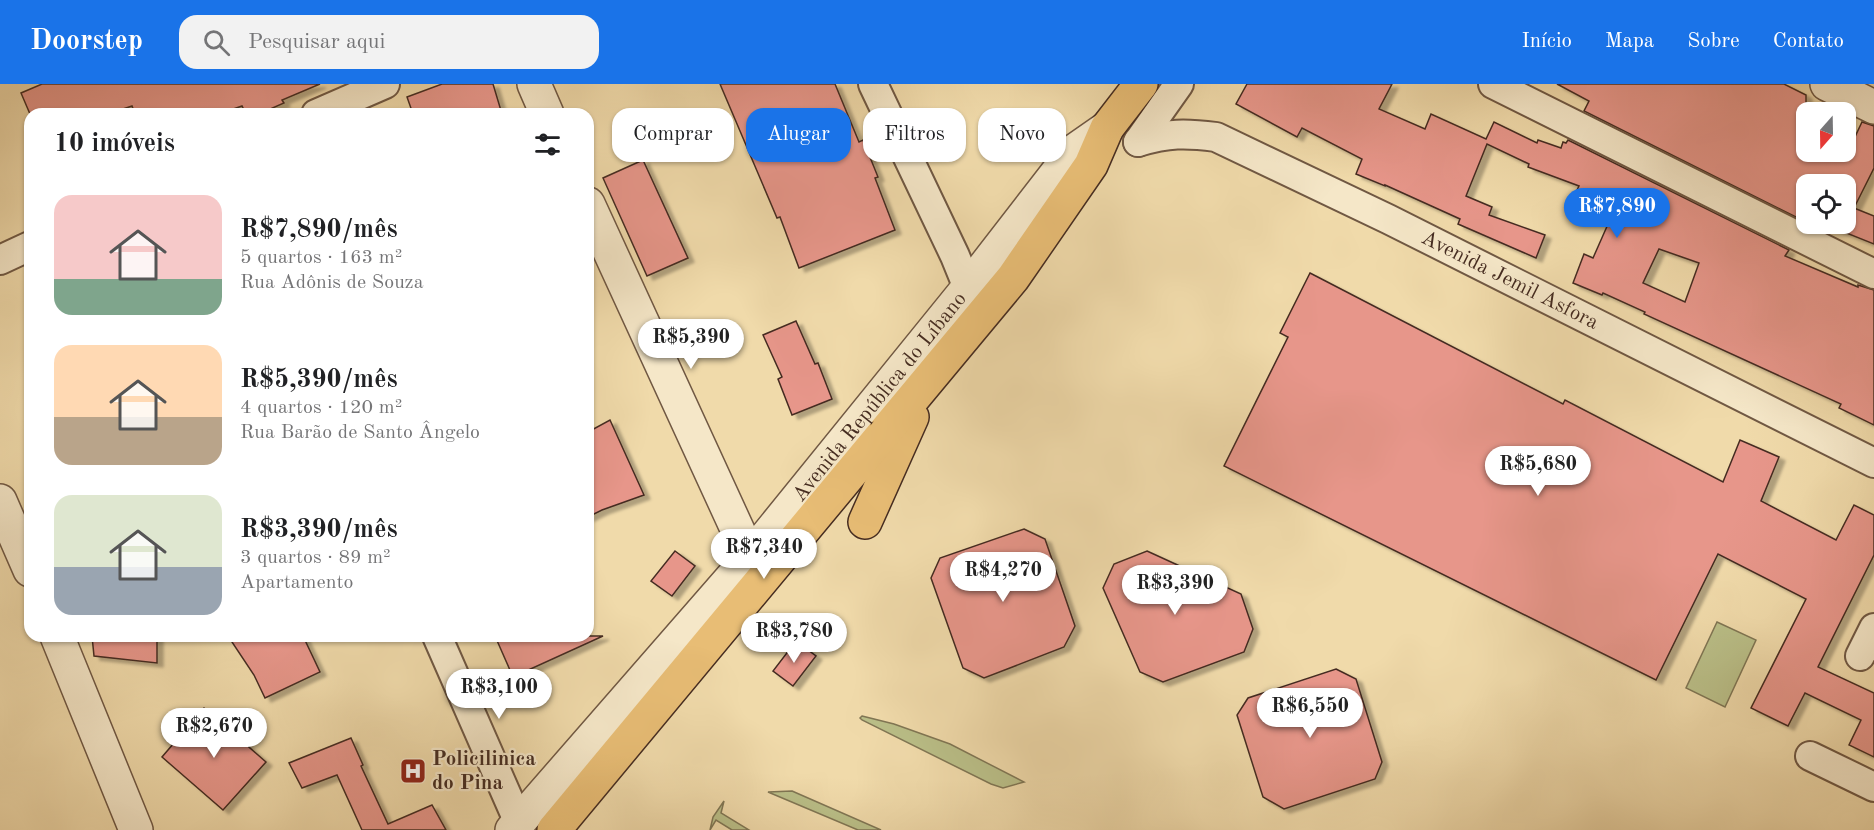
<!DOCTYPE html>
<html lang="pt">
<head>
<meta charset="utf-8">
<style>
	body { margin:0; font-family:"Old Standard TT",serif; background:#f2f2f2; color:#202124; height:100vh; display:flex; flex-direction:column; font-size:22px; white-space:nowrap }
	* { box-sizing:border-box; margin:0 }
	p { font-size:20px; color:#757577 }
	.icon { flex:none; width:33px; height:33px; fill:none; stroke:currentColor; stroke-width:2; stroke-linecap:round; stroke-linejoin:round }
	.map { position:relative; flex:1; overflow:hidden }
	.details { position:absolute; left:24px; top:24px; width:570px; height:534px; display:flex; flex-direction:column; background:#fff; border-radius:18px; box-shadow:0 2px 4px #0004 }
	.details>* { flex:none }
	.hud { position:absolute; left:612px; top:24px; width:570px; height:54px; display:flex; gap:12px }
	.needle { width:39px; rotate:200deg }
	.fabs { position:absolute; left:1796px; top:18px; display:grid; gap:12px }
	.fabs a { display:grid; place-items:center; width:60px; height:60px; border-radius:12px; background:#fff; box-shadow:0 2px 4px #0004; font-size:30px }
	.price { position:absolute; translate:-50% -51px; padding:0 14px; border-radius:21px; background:#fff; color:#222; font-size:20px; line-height:39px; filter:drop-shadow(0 2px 3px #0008) }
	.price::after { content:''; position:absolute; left:50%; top:36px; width:18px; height:14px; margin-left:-9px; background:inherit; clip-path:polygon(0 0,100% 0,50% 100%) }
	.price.active { background:#1a73e8; color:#fff }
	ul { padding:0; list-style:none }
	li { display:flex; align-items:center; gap:18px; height:150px; padding:0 30px }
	li span { display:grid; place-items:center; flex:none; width:168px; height:120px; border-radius:18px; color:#555 }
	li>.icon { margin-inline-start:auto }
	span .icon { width:72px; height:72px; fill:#fffc; stroke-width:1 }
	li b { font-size:26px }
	h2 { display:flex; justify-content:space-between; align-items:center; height:72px; padding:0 30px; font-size:26px }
	.pill { padding:0 21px; border-radius:18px; background:#fff; box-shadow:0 2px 4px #0004; font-size:21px; line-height:54px }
	.pill.active { background:#1a73e8; color:#fff }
	header { display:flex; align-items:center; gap:36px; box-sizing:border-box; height:84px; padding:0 30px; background:#1a73e8; color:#fff }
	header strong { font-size:28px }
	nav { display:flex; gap:33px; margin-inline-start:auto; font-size:21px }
	.search { width:420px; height:54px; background:#f2f2f2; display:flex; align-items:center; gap:15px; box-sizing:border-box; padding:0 21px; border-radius:18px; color:#757577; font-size:22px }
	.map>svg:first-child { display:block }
	.green { fill:#babf88; stroke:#807654; stroke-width:1.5 }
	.building { fill:#e7968a; stroke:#452c21; stroke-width:1.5; fill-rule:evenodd; filter:url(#shadow) }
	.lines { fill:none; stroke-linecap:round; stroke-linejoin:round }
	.minor-casing { stroke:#705843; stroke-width:32 }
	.tertiary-casing { stroke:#705843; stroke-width:36 }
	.primary-casing { stroke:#452c21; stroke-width:36 }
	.minor { stroke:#f5e7c8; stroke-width:28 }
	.tertiary { stroke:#f5e7c8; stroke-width:33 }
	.primary { stroke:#e8bd75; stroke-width:33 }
	.labels { text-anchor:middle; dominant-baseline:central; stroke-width:4.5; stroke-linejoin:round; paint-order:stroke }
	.street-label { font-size:21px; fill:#452c21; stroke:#f5e7c8 }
	.poi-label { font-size:21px; font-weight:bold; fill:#452c21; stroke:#f5e7c8; text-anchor:start }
</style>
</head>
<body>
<header>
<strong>Doorstep</strong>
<div class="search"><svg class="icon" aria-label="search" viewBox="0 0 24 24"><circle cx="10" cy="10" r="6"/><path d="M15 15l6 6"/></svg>Pesquisar aqui</div>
<nav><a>Início</a><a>Mapa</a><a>Sobre</a><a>Contato</a></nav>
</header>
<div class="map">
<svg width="1874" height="746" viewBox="0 0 1874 746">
	<defs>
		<filter id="shadow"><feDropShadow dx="6" dy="4" stdDeviation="1.5" flood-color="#0004"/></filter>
	</defs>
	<rect width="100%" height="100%" fill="#f0daaa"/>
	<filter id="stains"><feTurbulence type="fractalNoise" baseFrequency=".00333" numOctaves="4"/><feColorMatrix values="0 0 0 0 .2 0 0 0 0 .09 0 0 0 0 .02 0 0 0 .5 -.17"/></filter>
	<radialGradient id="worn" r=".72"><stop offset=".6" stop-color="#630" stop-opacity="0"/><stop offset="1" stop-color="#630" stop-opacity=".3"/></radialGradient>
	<g class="green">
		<polygon points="1717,538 1756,556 1725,623 1686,604"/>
		<polygon points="862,632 894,640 950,660 1024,698 1003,704 991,700 862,636 860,634"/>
		<polygon points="792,707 881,746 858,746 768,708"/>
		<polygon points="724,717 721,729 749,746 732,746 716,736 710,746 713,733"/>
	</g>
	<g class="building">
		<polygon points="42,0 320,0 282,16 284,19 259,30 246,30 242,22 219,30 135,30 132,22 108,30 30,30 21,9"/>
		<polygon points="442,0 493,0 502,30 413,30 407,13"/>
		<polygon points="720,0 835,0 859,58 863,56 878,93 875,94 895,146 799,184 780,133 777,134"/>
		<path d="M1247,0H1392L1379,25L1425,45L1431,30L1486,55L1494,38L1537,59L1538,56L1561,64L1563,58L1566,59L1568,56L1789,166L1785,172L1858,203V201L1874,206V341L1839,324L1841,320L1644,230L1645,228L1603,209L1602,211L1573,199L1584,170L1593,174L1616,122L1577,106L1579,102L1528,83L1529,80L1487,60L1466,112L1492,123L1489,131L1545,151L1536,174L1458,140L1460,135L1385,101V102L1356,90L1362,75L1302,44L1297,53L1236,20ZM1659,165L1699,179L1685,218L1643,199Z"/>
		<polygon points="1557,0 1784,0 1806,11 1806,68 1845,68 1845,53 1853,57 1862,38 1874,42 1874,84 1854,124 1874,132 1874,160 1824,140 1845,140 1845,100 1806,100 1806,138 1584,27 1589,17"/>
		<polygon points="643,76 688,174 647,192 603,94"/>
		<polygon points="1310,189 1563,320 1565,316 1723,398 1740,356 1779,373 1761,417 1836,456 1854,421 1874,431 1874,471 1818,583 1874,609 1874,673 1849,661 1861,636 1805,609 1788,642 1751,624 1806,515 1718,470 1656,596 1224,382 1288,253 1280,249"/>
		<polygon points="796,237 815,280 818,279 832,315 792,331 778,295 782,293 763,251"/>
		<polygon points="610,336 644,411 602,426 588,433 588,348"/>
		<polygon points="1024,445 1045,455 1075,542 1064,563 984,594 963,584 931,494 940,474"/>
		<polygon points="675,467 695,482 672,512 651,497"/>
		<polygon points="1147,467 1241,510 1253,545 1244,568 1163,598 1140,588 1103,504 1114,480"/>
		<polygon points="92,552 157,552 157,579 94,572"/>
		<polygon points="228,552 303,552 320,588 265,614 254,591"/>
		<polygon points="495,552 603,552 513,593"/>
		<polygon points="796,557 816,572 793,602 773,587"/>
		<polygon points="1336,585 1356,595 1382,678 1375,695 1284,725 1263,713 1237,631 1248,614"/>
		<polygon points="204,624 266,678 223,726 162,673"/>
		<polygon points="351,654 363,681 361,682 388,740 432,721 446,746 362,746 337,691 302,704 289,679"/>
	</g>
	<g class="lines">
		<defs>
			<g id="minor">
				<polyline points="873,0 955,172 968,204"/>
				<polyline points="1493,0 1874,190"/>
				<polyline points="316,30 385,0"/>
				<path id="s1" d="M1138,58C1169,49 1185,49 1216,53L1388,135L1874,379"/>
				<polyline points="1138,58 1179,0"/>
				<polyline points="0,176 30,162"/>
				<polyline points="437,552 519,739"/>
				<polyline points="1860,572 1874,544"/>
				<polyline points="1810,672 1874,703"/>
			</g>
			<g id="tertiary">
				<polyline points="534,0 547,30"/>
				<polyline points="1827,0 1874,23"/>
				<polyline points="588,120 750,473"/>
				<polyline points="0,417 30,486"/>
				<polyline points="57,552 136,746"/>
				<path id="s2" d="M512,746L750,473L968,204L1074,67L1107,44"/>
			</g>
			<g id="primary">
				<polyline points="865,438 912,333"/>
				<polyline points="554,746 1013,194 1091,81 1107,44 1141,0"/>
			</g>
		</defs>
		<use href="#minor" class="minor-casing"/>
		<use href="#tertiary" class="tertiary-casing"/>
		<use href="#primary" class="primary-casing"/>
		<use href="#minor" class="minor"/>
		<use href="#tertiary" class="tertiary"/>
		<use href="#primary" class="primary"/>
	</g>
	<defs>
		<symbol id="hospital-square" viewBox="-11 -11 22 22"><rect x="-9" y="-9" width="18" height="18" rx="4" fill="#8f2418" stroke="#f5e7c8"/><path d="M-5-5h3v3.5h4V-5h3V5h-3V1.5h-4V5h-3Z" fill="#fff"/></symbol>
	</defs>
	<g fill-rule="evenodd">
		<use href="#hospital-square" x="398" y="672" width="30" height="30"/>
	</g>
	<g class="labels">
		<g class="street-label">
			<text stroke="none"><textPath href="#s1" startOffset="406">Avenida Jemil Asfora</textPath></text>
			<text stroke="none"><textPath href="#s2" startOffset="568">Avenida República do Líbano</textPath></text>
		</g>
		<g class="poi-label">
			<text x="432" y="675">Policilinica<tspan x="432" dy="24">do Pina</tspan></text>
		</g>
	</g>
	<rect width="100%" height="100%" filter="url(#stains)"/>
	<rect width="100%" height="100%" fill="url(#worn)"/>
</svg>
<div class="fabs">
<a><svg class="needle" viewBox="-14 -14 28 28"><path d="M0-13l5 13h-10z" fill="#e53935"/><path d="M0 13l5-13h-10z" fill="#757577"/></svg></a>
<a><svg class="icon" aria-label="locate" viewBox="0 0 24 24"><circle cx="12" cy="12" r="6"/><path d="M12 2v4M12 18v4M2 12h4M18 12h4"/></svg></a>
</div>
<b class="price active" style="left:1617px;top:155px">R$7,890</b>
<b class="price" style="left:691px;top:286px">R$5,390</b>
<b class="price" style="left:1538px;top:413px">R$5,680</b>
<b class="price" style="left:764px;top:496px">R$7,340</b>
<b class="price" style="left:1003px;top:519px">R$4,270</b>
<b class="price" style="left:1175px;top:532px">R$3,390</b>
<b class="price" style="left:794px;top:580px">R$3,780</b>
<b class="price" style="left:499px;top:636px">R$3,100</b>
<b class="price" style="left:1310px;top:655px">R$6,550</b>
<b class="price" style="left:214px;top:675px">R$2,670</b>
<div class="hud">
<a class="pill">Comprar</a>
<a class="pill active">Alugar</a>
<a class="pill">Filtros</a>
<a class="pill">Novo</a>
</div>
<section class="details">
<h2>10 imóveis<svg class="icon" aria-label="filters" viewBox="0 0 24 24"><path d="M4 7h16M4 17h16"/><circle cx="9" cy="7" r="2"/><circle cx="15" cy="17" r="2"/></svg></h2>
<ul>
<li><span style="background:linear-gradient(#f6c9c9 70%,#7fa58c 0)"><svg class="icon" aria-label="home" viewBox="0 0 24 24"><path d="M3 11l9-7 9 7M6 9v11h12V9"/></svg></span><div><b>R$7,890/mês</b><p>5 quartos · 163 m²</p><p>Rua Adônis de Souza</p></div></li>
<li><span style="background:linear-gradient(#ffd9b3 60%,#b9a48a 0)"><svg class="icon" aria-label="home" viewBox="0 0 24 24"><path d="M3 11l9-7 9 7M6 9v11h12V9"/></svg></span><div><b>R$5,390/mês</b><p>4 quartos · 120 m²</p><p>Rua Barão de Santo Ângelo</p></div></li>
<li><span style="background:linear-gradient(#dfe7d0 60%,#9aa5b1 0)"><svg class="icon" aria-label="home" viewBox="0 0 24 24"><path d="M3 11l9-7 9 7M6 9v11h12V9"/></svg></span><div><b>R$3,390/mês</b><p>3 quartos · 89 m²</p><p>Apartamento</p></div></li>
</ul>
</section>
</div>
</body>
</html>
